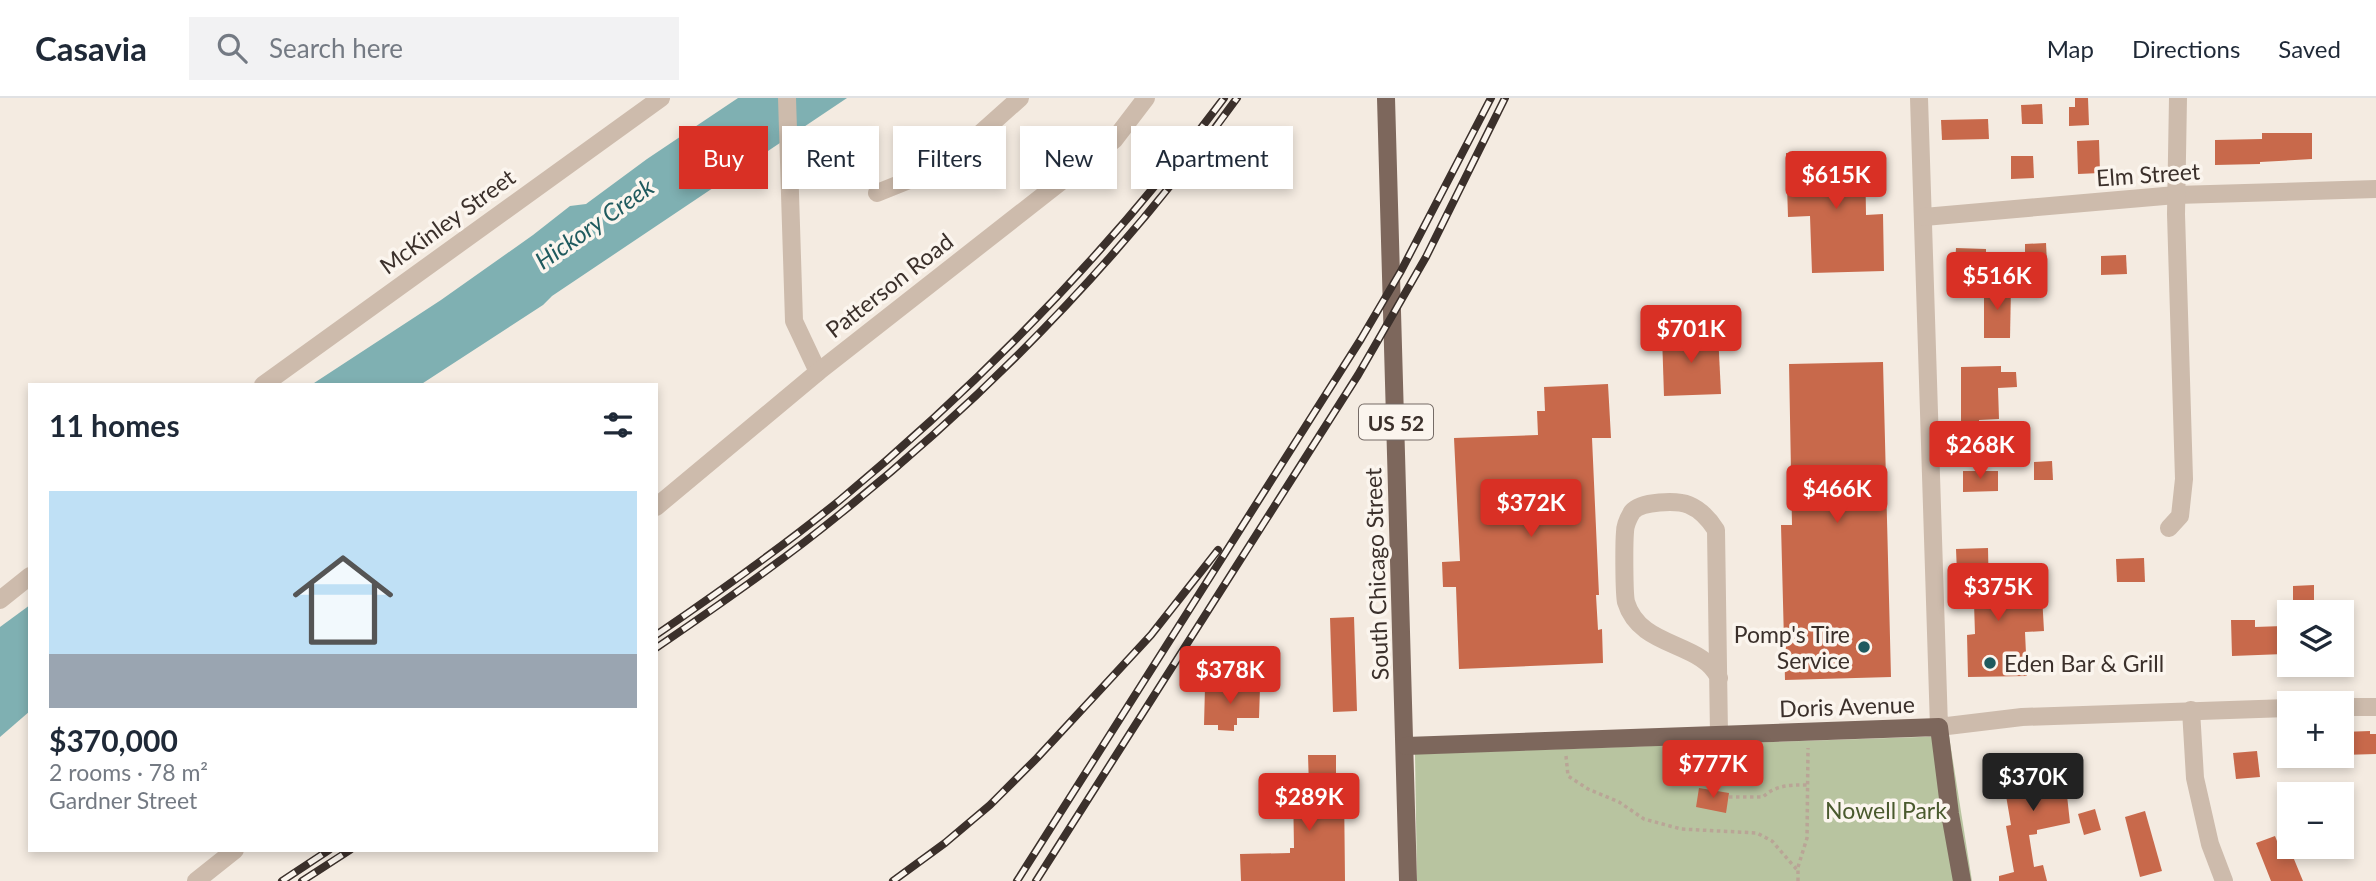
<!DOCTYPE html>
<html lang="en">
<head>
<meta charset="utf-8">
<style>
	body { margin:0; font-family:Lato,sans-serif; background:#f2f2f3; color:#1f2937; height:100vh; display:flex; flex-direction:column; font-size:26px; white-space:nowrap }
	* { box-sizing:border-box; margin:0 }
	p { font-size:23px; color:#747a83 }
	.icon { flex:none; width:38px; height:38px; fill:none; stroke:currentColor; stroke-width:2; stroke-linecap:round; stroke-linejoin:round }
	.map { position:relative; flex:1; overflow:hidden }
	.panel { position:absolute; left:28px; top:285px; width:630px; height:469px; display:flex; flex-direction:column; background:#fff; border-radius:0px; box-shadow:0 4px 10px #0003 }
	.panel>* { flex:none }
	.top-card { position:absolute; left:679px; top:28px; width:665px; height:63px; display:flex; gap:14px }
	.controls { position:absolute; left:2277px; top:502px; display:grid; gap:14px }
	.controls a { display:grid; place-items:center; width:77px; height:77px; border-radius:0px; background:#fff; box-shadow:0 4px 10px #0003; font-size:35px }
	.price { position:absolute; translate:-50% -60px; padding:0 16px; border-radius:7px; background:#d93025; color:#fff; font-size:23px; line-height:46px; filter:drop-shadow(0 2px 4px #0008) }
	.price::after { content:''; position:absolute; left:50%; top:42px; width:21px; height:16px; margin-left:-10px; background:inherit; clip-path:polygon(0 0,100% 0,50% 100%) }
	.price.on { background:#222; color:#fff }
	ul { padding:0; list-style:none }
	li { display:grid; align-content:center; gap:14px; height:371px; padding:0 21px }
	li+li { border-top:2px solid #e0e1e3 }
	li span { display:grid; place-items:center; height:217px; border-radius:0px; color:#555 }
	li>.icon { margin-inline-start:auto }
	span .icon { width:126px; height:126px; fill:#fffc; stroke-width:1 }
	li b { font-size:30px }
	h2 { display:flex; justify-content:space-between; align-items:center; height:84px; padding:0 21px; font-size:30px }
	.chip { padding:0 24px; border-radius:0px; background:#fff; box-shadow:0 4px 10px #0003; font-size:24px; line-height:63px }
	.chip.on { background:#d93025; color:#fff }
	header { display:flex; align-items:center; gap:42px; box-sizing:border-box; height:98px; padding:0 35px; background:#fff; border-bottom:2px solid #e0e1e3 }
	header strong { font-size:33px }
	nav { display:flex; gap:38px; margin-inline-start:auto; font-size:24px }
	.search { width:490px; height:63px; background:#f2f2f3; display:flex; align-items:center; gap:18px; box-sizing:border-box; padding:0 24px; border-radius:0px; color:#747a83; font-size:26px }
	.map>svg:first-child { display:block }
	.green { fill:#b8c4a0 }
	.water { fill:#7fb0b2 }
	.building { fill:#c8694b }
	.lines { fill:none; stroke-linecap:round; stroke-linejoin:round }
	.path { stroke:#b9a596; stroke-width:3.5; stroke-dasharray:3.5 3.5; stroke-linecap:butt }
	.minor { stroke:#cdbbac; stroke-width:18 }
	.major { stroke:#7d675c; stroke-width:18 }
	.rail-casing { stroke:#3b302b; stroke-width:8 }
	.rail { stroke:#fbf5ee; stroke-width:5; stroke-dasharray:16; stroke-linecap:butt }
	.poi-dot { fill:#1f5a5e; stroke:#fbf5ee; stroke-width:2.5 }
	.labels { text-anchor:middle; dominant-baseline:central; stroke-width:7; stroke-linejoin:round; paint-order:stroke }
	.shield { fill:#fbf5ee; stroke:#756b66; stroke-width:2 }
	.shield-label { font-size:21px; font-weight:bold; fill:#3b302b }
	.street-label { font-size:23px; fill:#3b302b; stroke:#fbf5ee }
	.poi-label { font-size:23px; fill:#3b302b; stroke:#fbf5ee; text-anchor:end }
	.park-label { font-size:23px; fill:#4a5a2e; stroke:#fbf5ee }
	.water-label { font-size:24px; font-style:italic; fill:#1f5a5e; stroke:#fbf5ee }
</style>
</head>
<body>
<header>
<strong>Casavia</strong>
<div class="search"><svg class="icon" aria-label="search" viewBox="0 0 24 24"><circle cx="10" cy="10" r="6"/><path d="M15 15l6 6"/></svg>Search here</div>
<nav><a>Map</a><a>Directions</a><a>Saved</a></nav>
</header>
<div class="map">
<svg width="2376" height="783" viewBox="0 0 2376 783">
	<rect width="100%" height="100%" fill="#f4ebe1"/>
	<polygon class="green" points="1949,638 1972,783 1417,783 1415,656"/>
	<g class="water">
		<polygon points="738,0 847,0 552,198 543,207 420,287 311,287 441,202 533,137 570,108 586,106 647,61"/>
		<polygon points="30,507 30,613 0,639 0,529"/>
	</g>
	<g class="building">
		<polygon points="2075,0 2088,0 2089,27 2069,28 2069,9 2075,9"/>
		<polygon points="2042,6 2043,26 2022,26 2021,7"/>
		<polygon points="1988,21 1989,41 1942,42 1941,22"/>
		<polygon points="2262,35 2312,35 2312,61 2260,64 2260,66 2215,67 2215,42 2262,41"/>
		<polygon points="2099,42 2100,75 2078,76 2077,43"/>
		<polygon points="1865,53 1866,117 1883,116 1884,173 1812,175 1810,118 1788,119 1786,55"/>
		<polygon points="2011,58 2033,58 2034,80 2011,81"/>
		<polygon points="2046,145 2047,165 2025,165 2025,146"/>
		<polygon points="1956,150 1986,151 1986,175 1971,175 1971,167 1955,166"/>
		<polygon points="2126,157 2127,176 2101,177 2101,158"/>
		<polygon points="1984,189 2011,189 2010,240 1984,240"/>
		<polygon points="1718,235 1721,296 1664,298 1662,237"/>
		<polygon points="1883,264 1891,579 1785,582 1781,427 1792,427 1789,266"/>
		<polygon points="2001,268 2001,274 2016,274 2017,289 1998,290 1999,321 1979,322 1979,337 1961,338 1961,269"/>
		<polygon points="1608,286 1611,340 1592,340 1599,497 1596,497 1598,532 1602,531 1603,565 1459,571 1456,489 1443,489 1442,464 1460,463 1454,340 1538,337 1537,313 1545,313 1544,289"/>
		<polygon points="2052,363 2053,382 2034,382 2034,364"/>
		<polygon points="1963,373 1998,373 1998,393 1963,394"/>
		<polygon points="1988,450 1989,499 2042,497 2044,533 2025,534 2027,578 1968,579 1967,537 1975,536 1973,474 1957,475 1956,451"/>
		<polygon points="2144,460 2145,484 2117,484 2116,461"/>
		<polygon points="2314,487 2314,508 2293,509 2293,488"/>
		<polygon points="1354,519 1357,613 1333,614 1330,520"/>
		<polygon points="2231,522 2255,522 2255,529 2283,528 2284,556 2232,558"/>
		<polygon points="1205,589 1260,590 1259,620 1237,620 1237,627 1234,627 1234,633 1218,632 1218,627 1204,627"/>
		<polygon points="2370,633 2370,636 2376,636 2376,656 2342,657 2342,634"/>
		<polygon points="2257,653 2260,679 2236,681 2233,655"/>
		<polygon points="1308,657 1336,657 1336,688 1344,688 1345,783 1241,783 1240,756 1290,755 1290,750 1294,750 1293,689 1309,689"/>
		<polygon points="2063,661 2070,725 2037,732 2037,736 2029,737 2034,769 2043,767 2047,783 1999,783 1999,778 2014,774 2006,728 2011,727 2002,674 2041,668 2040,663"/>
		<polygon points="1699,690 1729,695 1726,715 1696,709"/>
		<polygon points="2095,711 2101,732 2084,737 2078,716"/>
		<polygon points="2145,713 2162,773 2140,779 2125,719"/>
		<polygon points="2275,738 2277,743 2289,738 2289,749 2303,783 2271,783 2256,745"/>
	</g>
	<g class="lines">
		<g class="path">
			<polyline points="1566,658 1568,678 1588,691 1619,704 1644,721 1681,731 1757,735 1772,743 1798,773"/>
			<path d="M1729,699H1763C1776,687 1789,687 1807,687"/>
			<polyline points="1798,783 1798,769 1807,740 1808,650"/>
		</g>
		<g class="minor">
			<polyline points="787,0 794,223 818,274"/>
			<polyline points="1919,0 1939,629 2022,619 2289,610"/>
			<polyline points="877,95 944,68 1020,0"/>
			<polyline points="1924,119 2176,97 2376,91"/>
			<polyline points="263,287 661,0"/>
			<polyline points="656,409 818,274 1114,42 1146,0"/>
			<polyline points="2169,430 2180,418 2184,381 2176,116 2178,0"/>
			<polyline points="0,502 30,478"/>
			<path d="M1719,580C1702,543 1640,551 1626,504C1624,495 1624,445 1625,434C1625,428 1629,419 1632,414C1641,403 1677,402 1689,407C1701,412 1709,421 1716,432L1719,637"/>
			<polyline points="2342,609 2376,609"/>
			<polyline points="2191,612 2195,680 2210,746 2224,783"/>
			<polyline points="196,783 235,752"/>
		</g>
		<g class="major">
			<polyline points="1386,0 1408,783"/>
			<polyline points="1406,648 1939,629 1950,716 1962,783"/>
		</g>
		<defs>
			<g id="rail">
				<path d="M656,537C719,494 781,450 840,402C983,283 1113,149 1224,0"/>
				<path d="M656,550C719,507 781,464 840,416C989,296 1126,155 1237,0"/>
				<polyline points="282,783 329,752"/>
				<polyline points="302,783 350,752"/>
				<polyline points="893,783 945,745 990,707 1037,660 1151,537 1218,452"/>
				<polyline points="1017,783 1361,241 1401,173 1491,0"/>
				<polyline points="1036,783 1358,277 1426,159 1505,0"/>
			</g>
		</defs>
		<use href="#rail" class="rail-casing"/>
		<use href="#rail" class="rail"/>
	</g>
	<g class="poi-dot">
		<circle cx="1864" cy="549" r="7"/>
		<circle cx="1990" cy="565" r="7"/>
	</g>
	<g class="labels">
		<rect class="shield" x="1359" y="306.5" width="74" height="35" rx="5"/>
		<g class="shield-label">
			<text x="1396" y="324">US 52</text>
		</g>
		<g class="street-label">
			<text transform="translate(2148 76) rotate(-4)">Elm Street</text>
			<text transform="translate(447 123) rotate(-36)">McKinley Street</text>
			<text transform="translate(889 187) rotate(-38)">Patterson Road</text>
			<text transform="translate(1376 476) rotate(-92)">South Chicago Street</text>
			<text transform="translate(1847 608) rotate(-2)">Doris Avenue</text>
		</g>
		<g class="poi-label">
			<text x="1850" y="536">Pomp's Tire<tspan x="1850" dy="26">Service</tspan></text>
			<text x="2004" y="565" text-anchor="start">Eden Bar &amp; Grill</text>
		</g>
		<g class="park-label">
			<text x="1886" y="712">Nowell Park</text>
		</g>
		<g class="water-label">
			<text transform="translate(594 125) rotate(-35)">Hickory Creek</text>
		</g>
	</g>
</svg>
<div class="controls">
<a><svg class="icon" aria-label="layers" viewBox="0 0 24 24"><path d="M12 4l9 5-9 5-9-5zM3 14l9 5 9-5"/></svg></a>
<a>+</a>
<a>−</a>
</div>
<b class="price" style="left:1836px;top:113px">$615K</b>
<b class="price" style="left:1997px;top:214px">$516K</b>
<b class="price" style="left:1691px;top:267px">$701K</b>
<b class="price" style="left:1980px;top:383px">$268K</b>
<b class="price" style="left:1837px;top:427px">$466K</b>
<b class="price" style="left:1531px;top:441px">$372K</b>
<b class="price" style="left:1998px;top:525px">$375K</b>
<b class="price" style="left:1230px;top:608px">$378K</b>
<b class="price" style="left:1713px;top:702px">$777K</b>
<b class="price on" style="left:2033px;top:715px">$370K</b>
<b class="price" style="left:1309px;top:735px">$289K</b>
<div class="top-card">
<a class="chip on">Buy</a>
<a class="chip">Rent</a>
<a class="chip">Filters</a>
<a class="chip">New</a>
<a class="chip">Apartment</a>
</div>
<section class="panel">
<h2>11 homes<svg class="icon" aria-label="filters" viewBox="0 0 24 24"><path d="M4 7h16M4 17h16"/><circle cx="9" cy="7" r="2"/><circle cx="15" cy="17" r="2"/></svg></h2>
<ul>
<li><span style="background:linear-gradient(#bfe0f5 75%,#9aa5b1 0)"><svg class="icon" aria-label="home" viewBox="0 0 24 24"><path d="M3 11l9-7 9 7M6 9v11h12V9"/></svg></span><div><b>$370,000</b><p>2 rooms · 78 m²</p><p>Gardner Street</p></div></li>
</ul>
</section>
</div>
</body>
</html>
